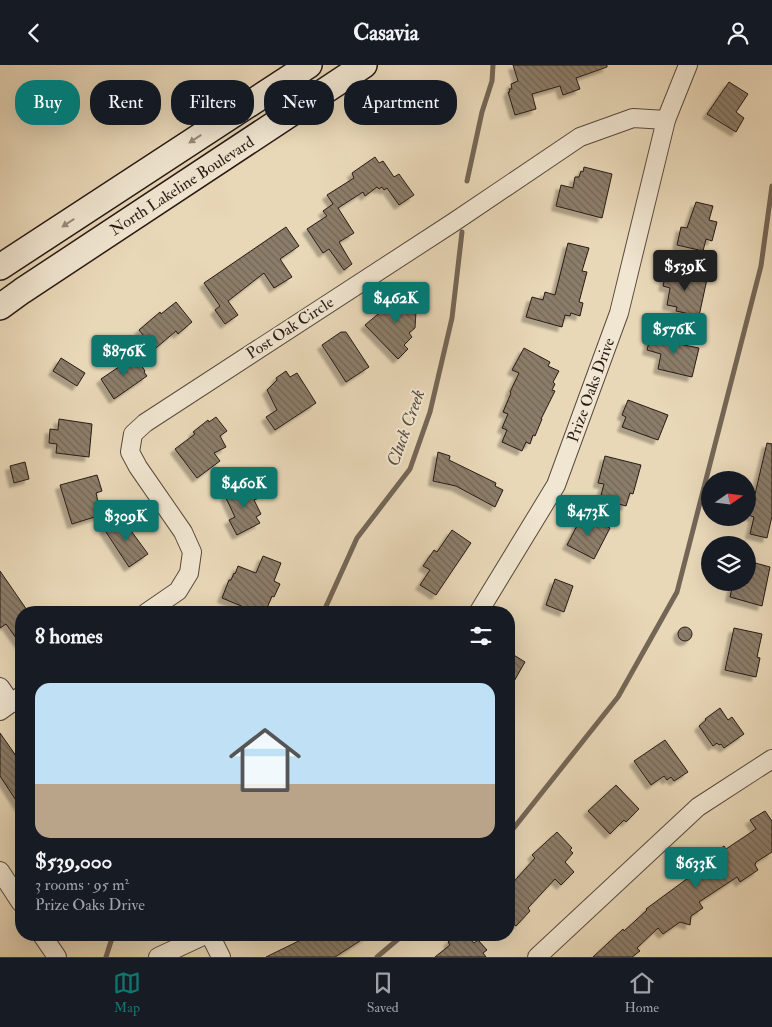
<!DOCTYPE html>
<html lang="en">
<head>
<meta charset="utf-8">
<style>
	body { margin:0; font-family:"IM FELL Double Pica",serif; background:#20242c; color:#f1f3f6; height:100vh; display:flex; flex-direction:column; font-size:19px; white-space:nowrap }
	* { box-sizing:border-box; margin:0 }
	p { font-size:16px; color:#9ea1a6 }
	.icon { flex:none; width:28px; height:28px; fill:none; stroke:currentColor; stroke-width:2; stroke-linecap:round; stroke-linejoin:round }
	.map { position:relative; flex:1; overflow:hidden }
	.panel { position:absolute; left:15px; top:541px; width:500px; height:335px; display:flex; flex-direction:column; background:#171b24; border-radius:20px; box-shadow:0 5px 20px #0002 }
	.panel>* { flex:none }
	.banner { position:absolute; left:15px; top:15px; width:500px; height:45px; display:flex; gap:10px }
	.needle { width:32px; rotate:76deg }
	.fabs { position:absolute; left:701px; top:406px; display:grid; gap:10px }
	.fabs a { display:grid; place-items:center; width:55px; height:55px; border-radius:50%; background:#171b24; box-shadow:0 5px 20px #0002; font-size:25px }
	.price { position:absolute; translate:-50% -42px; padding:0 11px; border-radius:5px; background:#0f766e; color:#fff; font-size:16px; line-height:32px; filter:drop-shadow(0 1px 2px #0008) }
	.price::after { content:''; position:absolute; left:50%; top:30px; width:15px; height:11px; margin-left:-8px; background:inherit; clip-path:polygon(0 0,100% 0,50% 100%) }
	.price.selected { background:#222; color:#fff }
	ul { padding:0; list-style:none }
	li { display:grid; align-content:center; gap:10px; height:265px; padding:0 20px }
	li span { display:grid; place-items:center; height:155px; border-radius:15px; color:#555 }
	li>.icon { margin-inline-start:auto }
	span .icon { width:90px; height:90px; fill:#fffc; stroke-width:1 }
	li b { font-size:21px }
	h2 { display:flex; justify-content:space-between; align-items:center; height:60px; padding:0 20px; font-size:21px }
	.pill { padding:0 18px; border-radius:20px; background:#171b24; box-shadow:0 5px 20px #0002; font-size:18px; line-height:45px }
	.pill.selected { background:#0f766e; color:#fff }
	header { display:flex; justify-content:space-between; align-items:center; height:65px; padding:0 20px; background:#171b24; font-size:22px; font-weight:700 }
	.dock { display:flex; justify-content:space-around; align-items:center; height:70px; border-top:1px solid #363941; background:#171b24; font-size:14px; color:#9ea1a6 }
	.dock a { display:grid; justify-items:center; gap:2px }
	.dock .selected { color:#0f766e }
	.map>svg:first-child { display:block }
	.lines { fill:none; stroke-linecap:round; stroke-linejoin:round }
	.stream { stroke:#746656; stroke-width:5 }
	.building { fill:url(#building-back-hatch); stroke:#271b15; filter:url(#shadow) }
	.minor-casing { stroke:#584a3e; stroke-width:20 }
	.secondary-casing { stroke:#271b15; stroke-width:28 }
	.minor { stroke:#f1e6d1; stroke-width:18 }
	.secondary { stroke:#f1e6d1; stroke-width:25 }
	.oneway { fill:#968b7c }
	.labels { text-anchor:middle; dominant-baseline:central; stroke-width:4; stroke-linejoin:round; paint-order:stroke }
	.street-label { font-size:16px; fill:#271b15; stroke:#f1e6d1 }
	.water-label { font-size:18px; font-style:italic; fill:#5a4d40; stroke:#f1e6d1 }
</style>
</head>
<body>
<header><svg class="icon" aria-label="back" viewBox="0 0 24 24"><path d="M15 5l-7 7 7 7"/></svg>Casavia<svg class="icon" aria-label="person" viewBox="0 0 24 24"><circle cx="12" cy="8" r="4"/><path d="M4 21q1-7 8-7t8 7"/></svg></header>
<div class="map">
<svg width="772" height="892" viewBox="0 0 772 892">
	<defs>
		<pattern id="building-back-hatch" width="6" height="6" patternUnits="userSpaceOnUse" patternTransform="scale(1.25)"><rect width="6" height="6" fill="#8c7d6a"/><path d="M-1 5l2 2M0 0l6 6M5-1l2 2" fill="none" stroke="#726656"/></pattern>
		<filter id="shadow"><feDropShadow dx="-4.5" dy="4.5" stdDeviation="1" flood-color="#0004"/></filter>
	</defs>
	<rect width="100%" height="100%" fill="#e9d8b8"/>
	<filter id="stains"><feTurbulence type="fractalNoise" baseFrequency=".004" numOctaves="4"/><feColorMatrix values="0 0 0 0 .2 0 0 0 0 .09 0 0 0 0 .02 0 0 0 .5 -.17"/></filter>
	<radialGradient id="worn" r=".72"><stop offset=".6" stop-color="#630" stop-opacity="0"/><stop offset="1" stop-color="#630" stop-opacity=".3"/></radialGradient>
	<g class="lines">
		<g class="stream">
			<polyline points="467,116 482,47 492,16 493,0"/>
			<polyline points="323,548 357,473 410,404 430,347 452,253 462,167"/>
			<polyline points="509,769 618,632 677,527 761,201 772,121"/>
			<polyline points="106,892 113,870"/>
			<polyline points="377,892 403,870"/>
		</g>
	</g>
	<g class="building">
		<polygon points="513,0 607,0 607,2 576,13 580,24 563,30 560,21 532,29 536,44 515,50 508,27 510,27 509,24 512,24 511,19 518,16"/>
		<polygon points="729,17 748,29 736,47 744,53 736,67 707,49"/>
		<polygon points="375,92 379,98 383,96 394,112 399,109 414,130 399,140 387,123 384,125 382,122 379,124 377,122 365,131 363,127 338,143 354,168 339,177 352,199 344,205 329,184 323,188 307,164 327,151 323,146 333,139 327,130 354,113 352,108"/>
		<polygon points="584,102 612,109 602,153 556,141 561,120 573,123 575,112 579,112 581,106 583,107"/>
		<polygon points="696,137 713,141 709,155 717,157 712,176 706,174 703,186 677,180 681,162 687,163"/>
		<polygon points="286,162 299,181 280,194 292,212 274,223 264,208 228,236 238,250 225,259 215,245 220,241 204,218"/>
		<polygon points="568,178 589,183 582,206 587,207 579,237 583,238 580,251 571,248 570,251 565,250 562,262 526,252 532,232 543,235 545,227 555,230"/>
		<polygon points="667,205 707,214 699,251 676,246 677,242 667,240 670,223 663,221"/>
		<polygon points="402,229 417,230 415,263 409,268 412,272 404,280 408,284 398,294 365,260"/>
		<polygon points="176,237 192,257 178,269 176,266 150,288 140,275 144,271 139,265 160,247 161,249"/>
		<polygon points="341,267 346,267 369,302 346,317 322,280"/>
		<polygon points="651,269 680,276 679,279 699,283 692,312 658,304 661,289 647,285"/>
		<polygon points="524,283 550,297 548,301 559,306 553,317 555,319 552,325 555,326 541,354 542,354 535,371 533,370 530,379 526,377 522,386 502,377 507,365 502,363 508,349 503,347 511,328 510,327 519,308 512,305"/>
		<polygon points="135,291 145,306 144,307 147,311 114,334 101,314"/>
		<polygon points="61,293 85,308 77,321 53,306"/>
		<polygon points="286,306 290,312 297,308 316,338 275,365 266,352 277,345 267,325 277,315 276,313"/>
		<polygon points="628,335 668,350 658,375 622,362 626,352 622,350"/>
		<polygon points="216,352 227,366 220,371 226,382 214,388 220,396 197,413 175,384 195,369 193,367 208,355 209,357"/>
		<polygon points="59,354 92,359 89,392 56,388 57,379 49,378 50,364 58,365"/>
		<polygon points="767,378 772,379 772,451 767,473 750,469 754,452 748,450 748,427 755,429"/>
		<polygon points="438,387 450,391 449,395 496,418 495,421 503,425 495,442 456,421 433,416"/>
		<polygon points="605,391 641,400 633,429 630,428 626,441 600,434 604,419 598,418"/>
		<polygon points="25,397 29,414 14,418 10,401"/>
		<polygon points="97,410 102,426 96,428 101,450 72,459 60,420"/>
		<polygon points="252,418 259,433 254,435 261,449 256,452 260,458 237,470 229,455 235,452 225,431"/>
		<polygon points="583,449 610,463 594,494 567,480"/>
		<polygon points="121,452 148,489 129,502 104,464"/>
		<polygon points="452,465 471,478 436,530 420,520 430,505 423,501 434,485 437,487"/>
		<polygon points="263,491 281,498 274,516 280,519 274,532 272,531 265,548 258,548 222,533 229,515 231,515 234,508 235,509 238,501 256,508"/>
		<polygon points="748,496 770,502 762,541 730,532 733,518 748,518"/>
		<polygon points="0,506 29,548 21,548 21,580 6,559 0,563"/>
		<polygon points="555,514 573,521 564,547 546,540"/>
		<circle cx="685" cy="569" r="7"/>
		<polygon points="734,563 762,569 757,592 760,593 756,612 725,605"/>
		<polygon points="509,587 525,597 509,625"/>
		<polygon points="720,643 728,655 732,652 744,669 724,683 721,679 719,680 717,678 713,681 699,661 706,655 705,654"/>
		<polygon points="0,668 21,698 21,743 0,711"/>
		<polygon points="665,675 688,707 674,716 671,712 667,715 664,711 651,720 634,696"/>
		<polygon points="616,720 639,744 626,757 624,755 610,769 588,746"/>
		<polygon points="765,746 772,756 772,787 756,797 755,800 758,805 740,817 737,812 699,837 703,843 691,851 690,860 680,857 663,869 658,863 637,883 640,886 632,892 593,892 623,864 624,866 647,845 646,844 699,805 694,797 708,785 711,790 724,781 726,784 756,764 750,755"/>
		<polygon points="557,767 572,783 570,785 573,788 565,797 574,807 561,820 555,814 528,843 530,846 516,861 509,855 509,822 535,793 532,790"/>
		<polygon points="311,870 369,870 335,892 266,892"/>
		<polygon points="456,870 467,870 474,878 478,875 487,885 483,888 486,892 435,892 450,880 448,877"/>
	</g>
	<g class="lines">
		<defs>
			<g id="minor">
				<polyline points="146,548 178,526 189,508 192,487 183,467 138,402 130,387 133,369 145,358 454,157 580,72 633,53 666,55"/>
				<polyline points="478,548 556,420 619,248 666,55 688,0"/>
				<polyline points="0,622 11,638"/>
				<polyline points="0,646 21,631"/>
				<polyline points="0,806 21,838"/>
				<polyline points="42,870 57,892"/>
				<polyline points="210,870 221,892"/>
				<polyline points="158,892 205,870"/>
				<polyline points="537,892 698,742 772,694"/>
			</g>
			<g id="secondary">
				<polyline points="0,202 309,0"/>
				<polyline points="0,242 22,226 364,0"/>
			</g>
		</defs>
		<use href="#minor" class="minor-casing"/>
		<use href="#secondary" class="secondary-casing"/>
		<use href="#minor" class="minor"/>
		<use href="#secondary" class="secondary"/>
	</g>
	<defs><path id="oneway-solid" d="M-6-.8H1V-3.2L6.5 0L1 3.2V.8H-6Z" transform="scale(1.25)"/></defs>
	<g class="oneway">
		<use href="#oneway-solid" transform="translate(195 74) rotate(147)"/>
		<use href="#oneway-solid" transform="translate(68 158) rotate(147)"/>
	</g>
	<g class="labels">
		<g class="street-label">
			<text transform="translate(182 121) rotate(-33)">North Lakeline Boulevard</text>
			<text transform="translate(290 263) rotate(-33)">Post Oak Circle</text>
			<text transform="translate(591 325) rotate(-70)">Prize Oaks Drive</text>
		</g>
		<g class="water-label">
			<text transform="translate(406 363) rotate(-70)">Cluck Creek</text>
		</g>
	</g>
	<rect width="100%" height="100%" filter="url(#stains)"/>
	<rect width="100%" height="100%" fill="url(#worn)"/>
</svg>
<div class="fabs">
<a><svg class="needle" viewBox="-14 -14 28 28"><path d="M0-13l5 13h-10z" fill="#e53935"/><path d="M0 13l5-13h-10z" fill="#9ea1a6"/></svg></a>
<a><svg class="icon" aria-label="layers" viewBox="0 0 24 24"><path d="M12 4l9 5-9 5-9-5zM3 14l9 5 9-5"/></svg></a>
</div>
<b class="price selected" style="left:685px;top:227px">$539K</b>
<b class="price" style="left:396px;top:259px">$462K</b>
<b class="price" style="left:674px;top:290px">$576K</b>
<b class="price" style="left:124px;top:312px">$876K</b>
<b class="price" style="left:244px;top:444px">$460K</b>
<b class="price" style="left:588px;top:472px">$473K</b>
<b class="price" style="left:126px;top:477px">$309K</b>
<b class="price" style="left:696px;top:824px">$633K</b>
<div class="banner">
<a class="pill selected">Buy</a>
<a class="pill">Rent</a>
<a class="pill">Filters</a>
<a class="pill">New</a>
<a class="pill">Apartment</a>
</div>
<section class="panel">
<h2>8 homes<svg class="icon" aria-label="filters" viewBox="0 0 24 24"><path d="M4 7h16M4 17h16"/><circle cx="9" cy="7" r="2"/><circle cx="15" cy="17" r="2"/></svg></h2>
<ul>
<li><span style="background:linear-gradient(#bfe0f5 65%,#b9a48a 0)"><svg class="icon" aria-label="home" viewBox="0 0 24 24"><path d="M3 11l9-7 9 7M6 9v11h12V9"/></svg></span><div><b>$539,000</b><p>3 rooms · 95 m²</p><p>Prize Oaks Drive</p></div></li>
</ul>
</section>
</div>
<nav class="dock">
<a class="selected"><svg class="icon" aria-label="map" viewBox="0 0 24 24"><path d="M3 6l6-2 6 2 6-2v14l-6 2-6-2-6 2zM9 4v14M15 6v14"/></svg>Map</a>
<a><svg class="icon" aria-label="saved" viewBox="0 0 24 24"><path d="M7 4h10v16l-5-4-5 4z"/></svg>Saved</a>
<a><svg class="icon" aria-label="home" viewBox="0 0 24 24"><path d="M3 11l9-7 9 7M6 9v11h12V9"/></svg>Home</a>
</nav>
</body>
</html>
